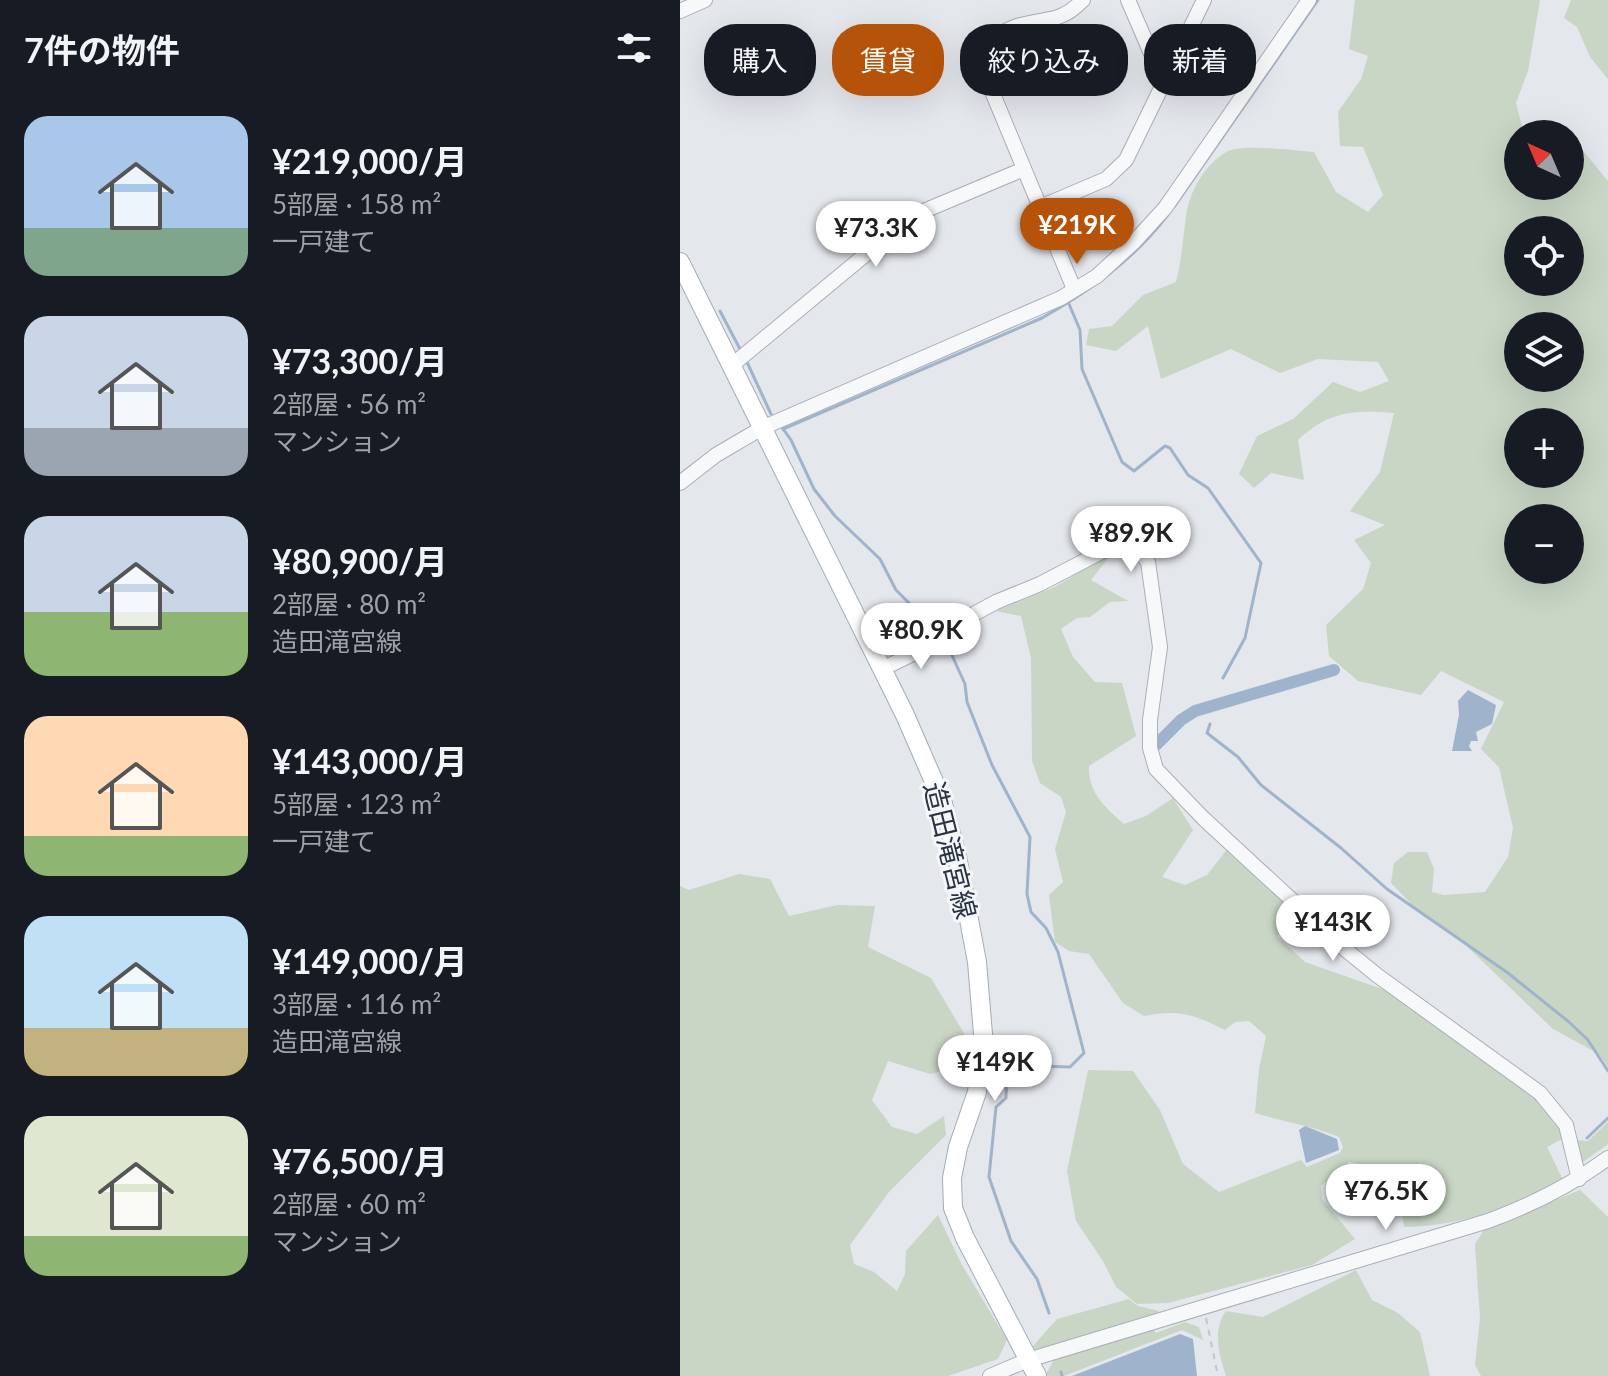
<!DOCTYPE html>
<html lang="ja">
<head>
<meta charset="utf-8">
<style>
	body { margin:0; font-family:Lato,"Noto Sans JP",sans-serif; background:#242831; color:#f1f3f6; height:100vh; display:flex; flex-direction:column; font-size:30px; white-space:nowrap }
	* { box-sizing:border-box; margin:0 }
	p { font-size:26px; color:#9ea1a6 }
	.icon { flex:none; width:44px; height:44px; fill:none; stroke:currentColor; stroke-width:2; stroke-linecap:round; stroke-linejoin:round }
	.map { position:relative; flex:1; overflow:hidden }
	.side { display:flex; flex-direction:column; background:#171b24; width:680px }
	.side>* { flex:none }
	.hud { position:absolute; left:24px; top:24px; width:760px; height:72px; display:flex; gap:16px }
	.needle { width:52px; rotate:316deg }
	.controls { position:absolute; left:824px; top:120px; display:grid; gap:16px }
	.controls a { display:grid; place-items:center; width:80px; height:80px; border-radius:50%; background:#171b24; box-shadow:0 8px 32px #0002; font-size:40px }
	.price { position:absolute; translate:-50% -68px; padding:0 18px; border-radius:28px; background:#fff; color:#222; font-size:26px; line-height:52px; filter:drop-shadow(0 2px 4px #0008) }
	.price::after { content:''; position:absolute; left:50%; top:48px; width:24px; height:18px; margin-left:-12px; background:inherit; clip-path:polygon(0 0,100% 0,50% 100%) }
	.price.selected { background:#b45309; color:#fff }
	ul { padding:0; list-style:none }
	li { display:flex; align-items:center; gap:24px; height:200px; padding:0 24px }
	li span { display:grid; place-items:center; flex:none; width:224px; height:160px; border-radius:24px; color:#555 }
	li>.icon { margin-inline-start:auto }
	span .icon { width:96px; height:96px; fill:#fffc; stroke-width:1 }
	li b { font-size:34px }
	h2 { display:flex; justify-content:space-between; align-items:center; height:96px; padding:0 24px; font-size:34px }
	.tag { padding:0 28px; border-radius:32px; background:#171b24; box-shadow:0 8px 32px #0002; font-size:28px; line-height:72px }
	.tag.selected { background:#b45309; color:#fff }
	main { display:flex; flex:1; min-height:0 }
	.map>svg:first-child { display:block }
	.green { fill:#c9d6c5; fill-rule:evenodd }
	.water { fill:#9fb4cc }
	.lines { fill:none; stroke-linecap:round; stroke-linejoin:round }
	.stream { stroke:#9fb4cc; stroke-width:3 }
	.canal { stroke:#9fb4cc; stroke-width:12 }
	.minor-casing { stroke:#a9aeb7; stroke-width:16 }
	.major-casing { stroke:#a3abb8; stroke-width:20 }
	.path { stroke:#c2c5cb; stroke-width:2; stroke-dasharray:6 6; stroke-linecap:butt }
	.minor { stroke:#f7f8fa; stroke-width:14 }
	.major { stroke:#fff; stroke-width:18 }
	.labels { text-anchor:middle; dominant-baseline:central; stroke-width:6; stroke-linejoin:round; paint-order:stroke }
	.street-label { font-size:28px; fill:#2b3445; stroke:#f4f6f9 }
</style>
</head>
<body>
<main>
<section class="side">
<h2>7件の物件<svg class="icon" aria-label="filters" viewBox="0 0 24 24"><path d="M4 7h16M4 17h16"/><circle cx="9" cy="7" r="2"/><circle cx="15" cy="17" r="2"/></svg></h2>
<ul>
<li><span style="background:linear-gradient(#a9c7e8 70%,#7fa58c 0)"><svg class="icon" aria-label="home" viewBox="0 0 24 24"><path d="M3 11l9-7 9 7M6 9v11h12V9"/></svg></span><div><b>¥219,000/月</b><p>5部屋 · 158 m²</p><p>一戸建て</p></div></li>
<li><span style="background:linear-gradient(#c9d6e8 70%,#9aa5b1 0)"><svg class="icon" aria-label="home" viewBox="0 0 24 24"><path d="M3 11l9-7 9 7M6 9v11h12V9"/></svg></span><div><b>¥73,300/月</b><p>2部屋 · 56 m²</p><p>マンション</p></div></li>
<li><span style="background:linear-gradient(#c9d6e8 60%,#8fb573 0)"><svg class="icon" aria-label="home" viewBox="0 0 24 24"><path d="M3 11l9-7 9 7M6 9v11h12V9"/></svg></span><div><b>¥80,900/月</b><p>2部屋 · 80 m²</p><p>造田滝宮線</p></div></li>
<li><span style="background:linear-gradient(#ffd9b3 75%,#8fb573 0)"><svg class="icon" aria-label="home" viewBox="0 0 24 24"><path d="M3 11l9-7 9 7M6 9v11h12V9"/></svg></span><div><b>¥143,000/月</b><p>5部屋 · 123 m²</p><p>一戸建て</p></div></li>
<li><span style="background:linear-gradient(#bfe0f5 70%,#c2b280 0)"><svg class="icon" aria-label="home" viewBox="0 0 24 24"><path d="M3 11l9-7 9 7M6 9v11h12V9"/></svg></span><div><b>¥149,000/月</b><p>3部屋 · 116 m²</p><p>造田滝宮線</p></div></li>
<li><span style="background:linear-gradient(#dfe7d0 75%,#8fb573 0)"><svg class="icon" aria-label="home" viewBox="0 0 24 24"><path d="M3 11l9-7 9 7M6 9v11h12V9"/></svg></span><div><b>¥76,500/月</b><p>2部屋 · 60 m²</p><p>マンション</p></div></li>
</ul>
</section>
<div class="map">
<svg width="928" height="1376" viewBox="0 0 928 1376">
	<rect width="100%" height="100%" fill="#e4e7ec"/>
	<g class="green">
		<path d="M675,0H860L848,71L836,103L844,134H838V186H890V135L928,181V1067L919,1054L873,1029L773,933L741,914L711,883L714,863L728,852H747L754,869L752,892L764,895L805,892L828,857L833,828L819,767L801,749L824,702L761,671L741,695L678,681L649,656L646,625L683,589L691,563L674,540L705,525L670,511L700,472L714,413C673,410 649,411 618,440L624,480L591,473L574,488L559,474L577,436L613,419L653,382L680,392L709,381L698,362L638,359L600,373L551,349L481,379L468,326L436,351L406,345L409,329L432,326L463,295L496,282C502,258 503,239 506,216C510,190 525,164 548,151C562,144 617,150 634,152L656,192L688,212L703,195L683,147L660,146L658,112L681,79L688,56L669,49ZM838,230H890V282H838ZM838,326H890V378H838ZM838,422H890V474H838ZM838,518H890V570H838Z"/>
		<polygon points="891,0 928,0 928,79 910,57 897,27 884,18"/>
		<path d="M434,551L411,580L448,601L430,602L410,617L397,618L381,629L393,657L415,682L442,683L456,736L409,766C408,793 425,807 444,824L466,816L493,798L513,830L482,877L505,885L527,875L548,848L618,915L597,936L625,962L702,989L729,1004L849,1091L881,1126L884,1138L867,1147L883,1180C830,1206 784,1226 724,1227L718,1192L695,1191L679,1174V1164L669,1162L641,1186L642,1199L675,1239L632,1265L488,1303L457,1304L436,1287L423,1261L396,1221L387,1171L408,1070L453,1071L480,1110L503,1164L539,1192L621,1160L627,1167L660,1153L663,1147L659,1137C631,1126 604,1122 575,1113L579,1069L586,1036L569,1021L555,1022L545,1030C513,1014 499,1009 464,1016L443,1003L409,954L389,951L375,942L369,895L383,882L375,849L386,812L381,797L360,783L352,761L351,658L341,616L316,611L375,587Z"/>
		<polygon points="59,874 90,879 109,916 157,905 195,906 188,947 251,978 301,1062 250,1074 208,1061 192,1100 212,1127 237,1134 264,1116 266,1135 209,1192 170,1245 174,1264 194,1272 217,1291 225,1274 226,1251 258,1215 282,1265 327,1340 318,1359 268,1376 0,1376 0,886 9,890"/>
		<polygon points="928,1122 928,1144 903,1162 897,1140 908,1141"/>
		<polygon points="900,1190 928,1217 928,1376 801,1376 795,1365 800,1318 795,1244 804,1230"/>
		<path d="M676,1270L692,1300L718,1313L740,1332L750,1376H546C539,1354 532,1330 546,1311L583,1317Z"/>
		<polygon points="449,1299 458,1306 479,1311 475,1318 358,1350 352,1347 377,1319"/>
		<polygon points="505,1322 519,1327 523,1340 502,1330 384,1376 365,1376 375,1358 473,1328 476,1333"/>
	</g>
	<g class="water">
		<polygon points="788,690 816,705 812,724 796,732 798,741 791,741 789,746 792,751 772,751 779,715 778,701"/>
		<polygon points="625,1126 657,1139 659,1150 626,1163 619,1130"/>
		<polygon points="500,1334 513,1339 517,1376 392,1376"/>
	</g>
	<g class="lines">
		<g class="stream">
			<polyline points="494,207 638,0"/>
			<polyline points="389,304 400,330 402,369 442,462 454,471 485,446 490,448 508,475 528,488 581,563 565,638 543,678"/>
			<polyline points="40,311 61,351"/>
			<polyline points="66,360 91,414"/>
			<polyline points="101,426 111,440 134,489 155,516 200,559 216,590 260,634"/>
			<path d="M103,429L362,318C410,291 453,260 487,216"/>
			<polyline points="265,640 285,684 287,702 312,765 350,837 347,894 351,912 366,928 378,952 404,1053 390,1067 327,1065 326,1098 316,1107 309,1177 331,1241 357,1279 369,1313"/>
			<polyline points="530,724 527,733 558,757 581,785 661,848 707,889 828,973 889,1022 908,1040 928,1071"/>
			<polyline points="907,1138 928,1118"/>
			<polyline points="381,1372 382,1376"/>
		</g>
		<polyline class="canal" points="476,745 501,720 515,711 654,670"/>
		<defs>
			<g id="minor">
				<polyline points="448,0 479,72 485,79"/>
				<polyline points="0,11 25,0"/>
				<polyline points="360,207 426,179 446,160 524,0"/>
				<path d="M394,289L301,65L306,41C316,36 326,30 337,26C366,17 380,24 403,0"/>
				<polyline points="51,366 232,216 344,169"/>
				<polyline points="0,483 36,455 82,428 381,298 417,276 454,242 485,208 629,0"/>
				<polyline points="202,669 259,641 292,615 316,602 360,584 423,551 439,546 458,550 468,562 480,647 470,720 470,748 476,769 523,818 666,950 698,976 860,1093 886,1125 899,1179"/>
				<path d="M310,1376L348,1360L808,1221C852,1205 890,1186 928,1158"/>
			</g>
			<polyline id="major" points="0,262 225,715 262,800 277,856 297,962 303,1034 297,1092 278,1147 272,1178 273,1208 285,1238 357,1376"/>
		</defs>
		<use href="#minor" class="minor-casing"/>
		<use href="#major" class="major-casing"/>
		<polyline class="path" points="526,1318 538,1376"/>
		<use href="#minor" class="minor"/>
		<use href="#major" class="major"/>
	</g>
	<g class="labels">
		<g class="street-label">
			<text transform="translate(271 850) rotate(76)">造田滝宮線</text>
		</g>
	</g>
</svg>
<div class="controls">
<a><svg class="needle" viewBox="-14 -14 28 28"><path d="M0-13l5 13h-10z" fill="#e53935"/><path d="M0 13l5-13h-10z" fill="#9ea1a6"/></svg></a>
<a><svg class="icon" aria-label="locate" viewBox="0 0 24 24"><circle cx="12" cy="12" r="6"/><path d="M12 2v4M12 18v4M2 12h4M18 12h4"/></svg></a>
<a><svg class="icon" aria-label="layers" viewBox="0 0 24 24"><path d="M12 4l9 5-9 5-9-5zM3 14l9 5 9-5"/></svg></a>
<a>+</a>
<a>−</a>
</div>
<b class="price selected" style="left:397px;top:266px">¥219K</b>
<b class="price" style="left:196px;top:269px">¥73.3K</b>
<b class="price" style="left:451px;top:574px">¥89.9K</b>
<b class="price" style="left:241px;top:671px">¥80.9K</b>
<b class="price" style="left:653px;top:963px">¥143K</b>
<b class="price" style="left:315px;top:1103px">¥149K</b>
<b class="price" style="left:706px;top:1232px">¥76.5K</b>
<div class="hud">
<a class="tag">購入</a>
<a class="tag selected">賃貸</a>
<a class="tag">絞り込み</a>
<a class="tag">新着</a>
</div>
</div>
</main>
</body>
</html>
